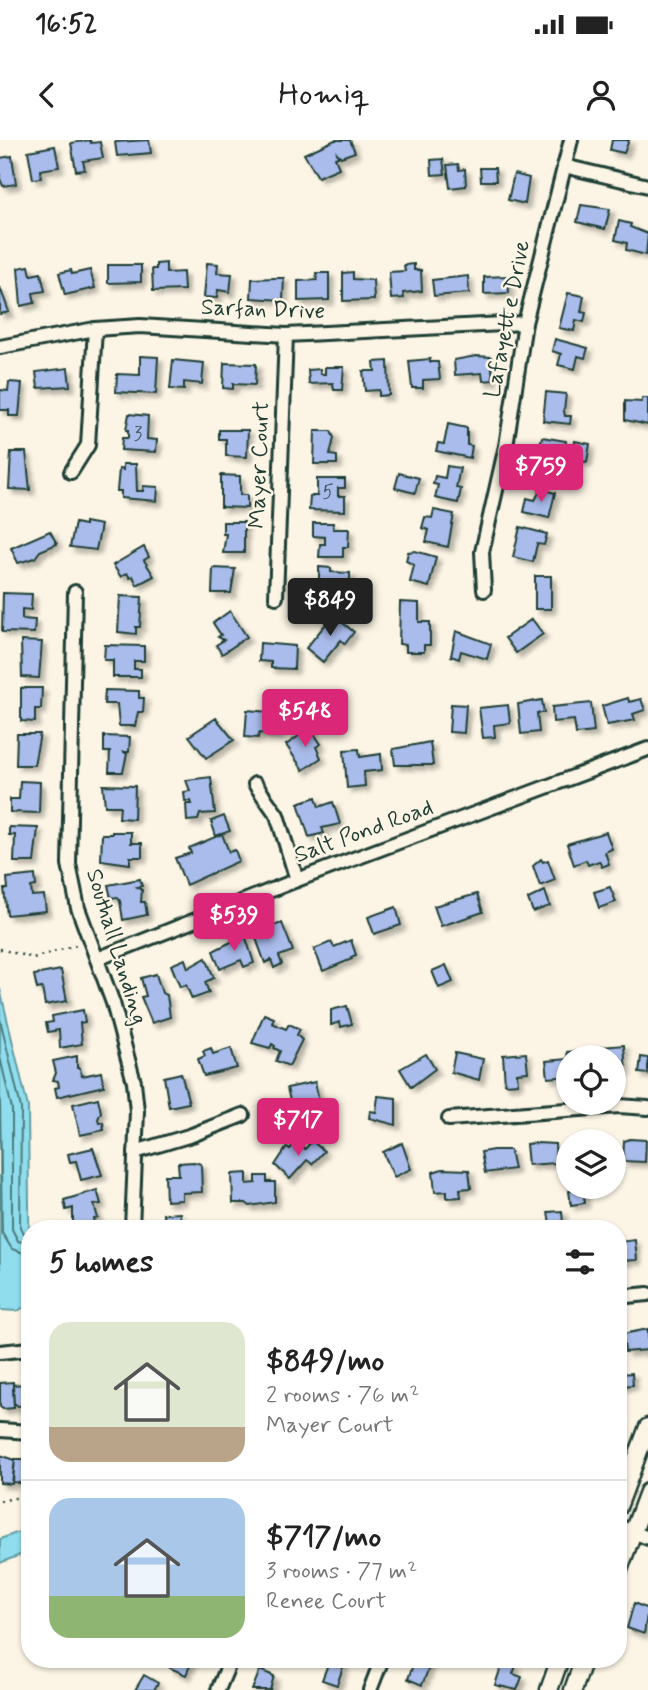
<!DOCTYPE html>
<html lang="en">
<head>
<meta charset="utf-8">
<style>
	body { margin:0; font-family:Mynerve,sans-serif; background:#f2f2f2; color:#222; height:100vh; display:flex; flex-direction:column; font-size:26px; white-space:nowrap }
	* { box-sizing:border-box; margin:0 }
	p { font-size:23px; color:#767676 }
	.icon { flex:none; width:38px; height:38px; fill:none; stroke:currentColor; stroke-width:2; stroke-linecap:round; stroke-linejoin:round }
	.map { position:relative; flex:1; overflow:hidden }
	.sheet { position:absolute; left:21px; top:1080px; width:606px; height:448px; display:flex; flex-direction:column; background:#fff; border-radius:28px; box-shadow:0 2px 5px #0004 }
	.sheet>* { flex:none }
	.fabs { position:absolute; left:556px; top:905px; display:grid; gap:14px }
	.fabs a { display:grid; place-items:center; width:70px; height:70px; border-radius:50%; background:#fff; box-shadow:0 2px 5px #0004; font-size:35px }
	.price { position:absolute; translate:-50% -60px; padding:0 16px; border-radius:7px; background:#db2777; color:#fff; font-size:23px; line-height:46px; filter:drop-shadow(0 2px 4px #0008) }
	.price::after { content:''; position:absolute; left:50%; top:42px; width:21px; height:16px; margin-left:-10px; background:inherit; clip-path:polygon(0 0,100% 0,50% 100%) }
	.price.selected { background:#222; color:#fff }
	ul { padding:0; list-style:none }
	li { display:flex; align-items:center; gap:21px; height:175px; padding:0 28px }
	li+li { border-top:2px solid #e0e0e0 }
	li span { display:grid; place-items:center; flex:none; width:196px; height:140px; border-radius:21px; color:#555 }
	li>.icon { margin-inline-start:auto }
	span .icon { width:84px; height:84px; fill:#fffc; stroke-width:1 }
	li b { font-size:30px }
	h2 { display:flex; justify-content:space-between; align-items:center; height:84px; padding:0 28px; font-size:30px }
	.status { display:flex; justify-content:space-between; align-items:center; height:49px; padding:0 35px; background:#fff; direction:ltr }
	.status svg { height:19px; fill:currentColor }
	header { display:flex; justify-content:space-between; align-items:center; height:91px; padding:0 28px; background:#fff; font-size:32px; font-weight:600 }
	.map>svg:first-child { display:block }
	.water { fill:#8fdded; stroke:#629da3; stroke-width:2 }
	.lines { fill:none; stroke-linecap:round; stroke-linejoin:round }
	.shore { stroke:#4c7d7e; stroke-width:2 }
	.building { fill:#aabceb; stroke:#1f3d34; stroke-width:2; filter:url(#shadow) }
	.minor-casing { stroke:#1f3d34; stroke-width:18 }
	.tertiary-casing { stroke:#1f3d34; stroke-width:21 }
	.path { stroke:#1f3d34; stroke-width:2.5; stroke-dasharray:2 5; stroke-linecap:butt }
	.minor { stroke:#fcf5e5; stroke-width:12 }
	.tertiary { stroke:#fcf5e5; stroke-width:16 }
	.labels { text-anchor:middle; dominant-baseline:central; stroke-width:5; stroke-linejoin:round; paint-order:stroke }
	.number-label { font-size:19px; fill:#425d62 }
	.street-label { font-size:23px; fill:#1f3d34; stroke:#fcf5e5 }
</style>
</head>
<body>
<div class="status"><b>16:52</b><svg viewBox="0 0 49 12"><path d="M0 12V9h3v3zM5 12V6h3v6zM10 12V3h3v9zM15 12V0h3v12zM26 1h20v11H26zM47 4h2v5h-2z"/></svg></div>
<header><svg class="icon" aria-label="back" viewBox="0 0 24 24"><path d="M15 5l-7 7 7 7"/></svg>Homiq<svg class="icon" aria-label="person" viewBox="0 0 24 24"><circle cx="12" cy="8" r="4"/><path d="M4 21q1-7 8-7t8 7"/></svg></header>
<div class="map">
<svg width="648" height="1550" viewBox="0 0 648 1550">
	<defs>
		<filter id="shadow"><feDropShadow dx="4.5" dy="4.5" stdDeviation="2" flood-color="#0004"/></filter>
	</defs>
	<rect width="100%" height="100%" fill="#fcf5e5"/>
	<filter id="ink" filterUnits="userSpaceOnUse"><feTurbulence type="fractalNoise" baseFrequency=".0143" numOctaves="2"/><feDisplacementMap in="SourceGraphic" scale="14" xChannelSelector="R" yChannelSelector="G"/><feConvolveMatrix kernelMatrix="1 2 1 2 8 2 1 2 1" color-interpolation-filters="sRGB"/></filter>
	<g filter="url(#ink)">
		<g class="water">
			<polygon points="0,849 28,967 30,1163 18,1171 0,1170"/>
			<polygon points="30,1388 30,1411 0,1423 0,1399"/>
		</g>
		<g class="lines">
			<g class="shore">
				<polyline points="0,879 21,968 20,1087 23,1093 30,1096"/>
				<polyline points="0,917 12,969 12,1089 18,1101 30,1104"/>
				<polyline points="0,962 2,1093 12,1109 30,1115"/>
			</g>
		</g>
		<g class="building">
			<polygon points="90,0 91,3 100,2 103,18 83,21 85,30 76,31 71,3"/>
			<polygon points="149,0 151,13 117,16 115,2"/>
			<polygon points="335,0 350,0 355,12 341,17 337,13 338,17 335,18 339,28 318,37 304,14"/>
			<polygon points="612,0 629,0 624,13 610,10"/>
			<polygon points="55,6 59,27 40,30 41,38 33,39 28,11"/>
			<polygon points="12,16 16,44 3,46 0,39 0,18"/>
			<polygon points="443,19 445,34 432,35 431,20"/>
			<polygon points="458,24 459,30 465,29 466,46 450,48 447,25"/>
			<polygon points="480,28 495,28 496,41 481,41"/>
			<polygon points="514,34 529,38 525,64 508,60"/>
			<polygon points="581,65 610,69 605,89 577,82"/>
			<polygon points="619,81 631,84 630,87 648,94 646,115 626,110 627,103 615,100"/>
			<polygon points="166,123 166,133 183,132 184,150 153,151 152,129 156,129 156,124"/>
			<polygon points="207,123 218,124 217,133 232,134 230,152 218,150 217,158 204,157"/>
			<polygon points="414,124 414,130 421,130 422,151 403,153 404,158 391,159 389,132 405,131 404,125"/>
			<polygon points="108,125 141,125 141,142 108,143"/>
			<polygon points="29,126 31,135 41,133 45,151 33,153 35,163 21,166 18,128"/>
			<polygon points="71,130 72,134 90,130 95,148 65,155 59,133"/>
			<polygon points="353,132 353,139 373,140 374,160 343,161 343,133"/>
			<polygon points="316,133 329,133 329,160 298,161 298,141 317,140"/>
			<polygon points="468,136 469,153 434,156 432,140"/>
			<polygon points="508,136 509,153 484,154 484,137"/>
			<polygon points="274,138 284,138 283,160 251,158 252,139"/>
			<polygon points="0,147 9,172 0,174"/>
			<polygon points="568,153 584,156 581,172 586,173 584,182 576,180 574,191 559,188"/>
			<polygon points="555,199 588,208 585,218 578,216 575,229 558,225 561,214 552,211"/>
			<polygon points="140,216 158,217 156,254 116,252 117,234 140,235"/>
			<polygon points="476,216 491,217 493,240 483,241 482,233 455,235 454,220"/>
			<polygon points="430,219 430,222 438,222 440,239 423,240 423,248 412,248 409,221"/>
			<polygon points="173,220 204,223 202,244 184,242 184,250 170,249"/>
			<polygon points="388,221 389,255 379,256 379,250 365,251 363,231 375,231 374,222"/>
			<polygon points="224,223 256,224 255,245 233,244 233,249 223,248"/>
			<polygon points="325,227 344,227 342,250 334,250 333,243 309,244 308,230 320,229 320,234 325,234"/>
			<polygon points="68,228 70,246 38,248 36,232"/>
			<polygon points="9,242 22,243 19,276 9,276 9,270 0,270 0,250 8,251"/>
			<polygon points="546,252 566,254 564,271 565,276 571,276 570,284 543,281"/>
			<polygon points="642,258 648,258 648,285 625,280 625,261 642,262"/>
			<polygon points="129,274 148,276 147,299 157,300 156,312 121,310 122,298 128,298 128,290 126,290"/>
			<polygon points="448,284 467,288 467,305 472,306 470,318 436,311 438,303 444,304"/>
			<polygon points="219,290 248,290 247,317 226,316 226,299 219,299"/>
			<polygon points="315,291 331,291 334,298 330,315 337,316 337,324 314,324"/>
			<polygon points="542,297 566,301 564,312 557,311 553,333 534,330"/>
			<polygon points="575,301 590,304 587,322 572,320"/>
			<polygon points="11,312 26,312 30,350 9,349"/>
			<polygon points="123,324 136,324 137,351 143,351 143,346 158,347 157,361 121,358 121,351 117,351 119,329 123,330"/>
			<polygon points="447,326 460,328 456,348 461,349 458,363 435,358 438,345 433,344 435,336 445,338"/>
			<polygon points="399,333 419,338 415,353 395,348"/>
			<polygon points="221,335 240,336 240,355 247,355 247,368 221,367"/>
			<polygon points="317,339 345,339 345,348 338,348 338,356 345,356 345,371 309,370 310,356 317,356"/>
			<polygon points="541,349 555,353 549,378 524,372 527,358 535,360"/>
			<polygon points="434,370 454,374 448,407 426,402 429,390 422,388 425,377 432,378"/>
			<polygon points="85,382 101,385 96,410 70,407 75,383 85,385"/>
			<polygon points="223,382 244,382 244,413 223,413 226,394 223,394"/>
			<polygon points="313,383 333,383 333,389 349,389 348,407 343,407 343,417 319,417 320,404 325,404 325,397 313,396"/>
			<polygon points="520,387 547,394 544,405 537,404 533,422 513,417"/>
			<polygon points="50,391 57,404 40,411 35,418 18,423 11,408"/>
			<polygon points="144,407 149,417 144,420 154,436 137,445 133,436 130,438 127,433 121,437 113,425"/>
			<polygon points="415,411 436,417 429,447 410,442 414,425 406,421 408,412"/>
			<polygon points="319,427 331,428 331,432 350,433 350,444 356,444 356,453 349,453 349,466 330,465 332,441 319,441"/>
			<polygon points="213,428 235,429 231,453 212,453"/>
			<rect x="535" y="436" width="16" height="33"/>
			<polygon points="3,453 32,454 31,470 22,469 22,479 35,480 34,493 2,492"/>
			<polygon points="120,456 142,457 140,487 136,487 136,494 118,492"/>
			<polygon points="400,462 419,463 419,482 430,482 430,505 424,505 424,512 406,512 406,505 399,504"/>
			<polygon points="230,471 247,497 222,514 216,505 224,500 218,497 221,495 213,483"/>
			<polygon points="333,475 354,492 345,504 341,500 323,522 306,508"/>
			<polygon points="532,479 543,494 516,513 505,498"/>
			<polygon points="456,491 491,504 487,519 461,511 459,519 451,516"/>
			<polygon points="21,501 42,502 39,538 22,537"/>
			<polygon points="260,503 295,506 294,529 271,528 271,522 259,521"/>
			<polygon points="105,505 144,506 144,521 134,521 134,529 141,529 141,537 113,537 113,520 104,520"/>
			<polygon points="21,548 42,548 41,569 35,569 35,582 21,581"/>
			<polygon points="105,550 139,551 139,558 144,558 143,572 138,572 135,586 119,586 117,564 104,564"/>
			<polygon points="628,558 629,562 641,559 645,570 633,574 635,580 607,585 602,566"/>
			<polygon points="542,560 544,573 537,573 539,592 521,594 518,564"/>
			<polygon points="591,563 594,592 576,594 574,580 553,582 552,567"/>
			<polygon points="451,564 466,565 464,593 449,592"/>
			<polygon points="508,565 510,583 494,585 495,597 483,598 479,568"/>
			<polygon points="247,570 280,573 278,595 259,593 258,598 245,597"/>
			<polygon points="216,578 234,600 206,618 189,596"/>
			<polygon points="310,588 321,604 316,607 321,618 303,630 286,605"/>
			<polygon points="17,594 40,594 34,625 16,625"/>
			<polygon points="104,596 130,597 129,612 124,612 127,614 123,632 109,632 110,612 104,612"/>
			<polygon points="430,602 433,625 395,625 393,609"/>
			<polygon points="359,609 360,617 381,614 382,630 364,632 365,646 347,648 344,610"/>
			<polygon points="211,637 215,673 200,674 198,680 187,681 186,664 192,664 191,661 185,661 184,652 190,651 186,640"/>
			<polygon points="20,641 40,642 39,673 10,672 10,659 19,659"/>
			<polygon points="103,645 135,646 134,679 119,678 120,666 105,666"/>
			<polygon points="316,657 319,667 333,662 340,684 322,688 324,693 309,697 298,663"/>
			<polygon points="224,676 230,691 216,696 211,681"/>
			<polygon points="9,687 38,688 34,722 14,722 15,695 9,695"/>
			<polygon points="112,692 131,692 131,703 142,703 142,717 130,717 130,724 101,720 102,694 112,694"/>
			<polygon points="606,692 612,709 605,712 609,724 602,727 599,721 588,725 586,720 574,725 567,704"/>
			<polygon points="222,694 229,712 235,710 239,721 186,745 175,718 191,713 189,708"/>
			<polygon points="541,719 543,722 548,720 555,740 540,746 533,726"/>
			<polygon points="35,735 36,746 31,747 32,756 44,755 46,771 7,775 4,749 8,749 7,738"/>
			<polygon points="140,739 142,746 137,747 142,750 141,762 145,762 147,775 123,780 120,761 117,757 111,758 108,745"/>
			<polygon points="610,747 616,762 599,768 594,752"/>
			<polygon points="545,751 550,766 533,772 528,759"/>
			<polygon points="477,754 483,772 441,786 434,766"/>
			<polygon points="396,767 401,785 374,794 368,777"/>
			<polygon points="282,783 293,811 279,816 282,824 274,828 271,820 265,823 253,790 267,785 270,793 270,787"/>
			<polygon points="245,795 254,823 244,827 241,820 220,829 213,811"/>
			<polygon points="351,800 356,815 351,817 352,819 323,831 314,809 331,802 334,807"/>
			<polygon points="206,818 214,838 205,842 209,853 192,859 186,845 180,847 171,825 185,819 188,828"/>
			<polygon points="446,825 453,842 439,848 432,831"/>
			<polygon points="61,830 67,861 45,865 42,848 37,849 34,835"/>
			<polygon points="156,834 162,853 167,855 170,877 152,883 141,857 146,856 141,838"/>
			<polygon points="347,866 352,884 341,887 340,882 331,885 331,870"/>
			<polygon points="83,870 85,882 80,883 82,904 60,908 59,890 48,892 46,883 53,882 52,876"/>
			<polygon points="264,874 274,878 272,883 286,889 289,884 300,889 297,895 302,900 289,926 276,921 280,911 274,908 275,906 272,904 270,908 252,903"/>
			<polygon points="624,905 626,931 615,932 614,917 591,917 590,908"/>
			<polygon points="211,908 213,914 231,908 237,928 204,936 198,919 205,916 203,911"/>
			<polygon points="577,911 578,917 569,917 569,936 548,938 546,921 568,919 567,912"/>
			<polygon points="455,913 483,919 479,940 451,932"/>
			<polygon points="526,913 528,932 517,933 518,943 505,944 503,915"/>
			<polygon points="426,914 435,929 411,947 400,929"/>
			<polygon points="77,916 77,928 80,928 82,936 101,932 104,946 57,957 55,948 59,947 58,941 53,940 56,933 53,921"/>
			<polygon points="641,917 648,918 648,934 639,933"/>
			<polygon points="181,933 189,963 169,967 164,937"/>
			<polygon points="315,942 322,974 305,978 300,964 291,965 287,948"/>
			<polygon points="378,956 396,958 396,985 369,978 370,971 376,972"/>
			<polygon points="98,958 101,972 98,979 99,983 103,982 104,990 80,995 73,964"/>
			<polygon points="630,999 646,1000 645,1022 623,1021 624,1001"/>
			<polygon points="312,1001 324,1011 312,1024 307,1020 290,1039 275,1025 287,1007 290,1009 296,1002 305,1009"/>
			<polygon points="402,1003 411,1029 394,1037 383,1012"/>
			<polygon points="537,1003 555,1004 556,1023 528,1025 526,1004"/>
			<polygon points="93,1008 102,1035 81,1040 76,1021 70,1022 68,1014"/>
			<polygon points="493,1010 510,1010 514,1029 485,1033 481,1012"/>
			<polygon points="194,1022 201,1024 202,1052 182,1053 182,1060 166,1061 165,1035 179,1035 178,1023"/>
			<polygon points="442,1029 469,1030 471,1048 460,1049 461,1057 447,1058 447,1051 435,1052 433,1032"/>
			<polygon points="247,1033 247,1044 256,1043 256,1036 267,1036 267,1042 275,1042 275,1062 250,1066 246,1063 233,1063 232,1034"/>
			<polygon points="583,1049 585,1063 571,1065 569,1051"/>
			<polygon points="97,1050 101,1064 94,1065 98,1078 94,1079 95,1084 78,1088 76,1083 73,1084 73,1068 66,1070 64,1060"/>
			<polygon points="562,1071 563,1083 550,1084 548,1072"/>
			<polygon points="180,1073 181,1088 165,1088 163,1074"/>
			<polygon points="618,1099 619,1102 635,1100 637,1120 618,1121"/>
			<polygon points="648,1189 648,1210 625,1212 623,1194"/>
			<polygon points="632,1233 633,1245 621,1246 620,1234"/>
			<polygon points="13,1242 14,1268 3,1269 0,1267 0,1243"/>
			<polygon points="24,1244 26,1265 18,1266 14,1263 13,1245"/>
			<polygon points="0,1315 15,1320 12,1344 0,1343"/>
			<polygon points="15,1319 29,1319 26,1344 13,1342"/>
			<polygon points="634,1463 648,1469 644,1494 627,1488"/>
			<polygon points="174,1519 193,1519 186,1535 170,1528"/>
			<polygon points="330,1519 344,1524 337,1545 322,1540"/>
			<polygon points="415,1519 430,1525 422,1545 408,1539"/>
			<polygon points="503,1521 516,1526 513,1534 522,1537 517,1550 495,1545"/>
			<polygon points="260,1530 274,1536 270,1550 252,1550"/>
			<polygon points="144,1535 158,1543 154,1550 135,1550"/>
		</g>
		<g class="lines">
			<defs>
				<g id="minor">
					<polyline points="564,26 648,46"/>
					<polyline points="0,207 95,189 140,186 286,195 525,183"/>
					<polyline points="71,332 88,305 95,189"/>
					<polyline points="484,450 482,412 506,306 525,183 571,0"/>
					<polyline points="75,452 69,724 78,768 113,863 134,942 137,971 132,1088"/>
					<polyline points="276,457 286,195"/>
					<polyline points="255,644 277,675 297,740"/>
					<polyline points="97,819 297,740 648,609"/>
					<polyline points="449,979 619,966 648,968"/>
					<polyline points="135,1012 192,995 243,975"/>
					<polyline points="618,1157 648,1154"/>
					<polyline points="0,1212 30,1209"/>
					<polyline points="0,1290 30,1292"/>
					<polyline points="618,1386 648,1398"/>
					<polyline points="218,1550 231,1519"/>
					<polyline points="370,1550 382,1519"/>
				</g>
				<g id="tertiary">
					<polyline points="618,1367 648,1287"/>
					<polyline points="618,1432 648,1352"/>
					<polyline points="549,1550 560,1519"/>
					<polyline points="573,1550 584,1519"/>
				</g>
			</defs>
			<use href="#minor" class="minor-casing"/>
			<use href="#tertiary" class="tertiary-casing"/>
			<g class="path">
				<polyline points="0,809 33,818 80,804"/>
				<polyline points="0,1361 30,1355"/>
			</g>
			<use href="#minor" class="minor"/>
			<use href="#tertiary" class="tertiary"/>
		</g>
	</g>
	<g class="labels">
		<g class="number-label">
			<text x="138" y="294">3</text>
			<text x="328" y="352">5</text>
		</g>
		<g class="street-label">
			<text transform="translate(263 170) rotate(2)">Sarfan Drive</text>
			<text transform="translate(508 179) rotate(-79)">Lafayette Drive</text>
			<text transform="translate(260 325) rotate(-88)">Mayer Court</text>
			<text transform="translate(364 692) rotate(-20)">Salt Pond Road</text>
			<text transform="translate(116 807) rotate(73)">Southall Landing</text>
		</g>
	</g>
</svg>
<div class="fabs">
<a><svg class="icon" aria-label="locate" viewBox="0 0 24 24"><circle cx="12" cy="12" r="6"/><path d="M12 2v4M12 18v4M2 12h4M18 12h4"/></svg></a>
<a><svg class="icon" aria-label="layers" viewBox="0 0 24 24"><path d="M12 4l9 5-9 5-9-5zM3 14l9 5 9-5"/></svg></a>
</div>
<b class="price" style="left:541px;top:364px">$759</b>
<b class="price selected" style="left:330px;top:498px">$849</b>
<b class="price" style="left:305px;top:609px">$548</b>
<b class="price" style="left:234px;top:813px">$539</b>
<b class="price" style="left:298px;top:1018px">$717</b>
<section class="sheet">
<h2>5 homes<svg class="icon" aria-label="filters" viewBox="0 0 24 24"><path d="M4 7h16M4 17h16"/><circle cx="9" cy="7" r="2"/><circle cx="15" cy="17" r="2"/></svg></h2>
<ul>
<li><span style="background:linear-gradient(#dfe7d0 75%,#b9a48a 0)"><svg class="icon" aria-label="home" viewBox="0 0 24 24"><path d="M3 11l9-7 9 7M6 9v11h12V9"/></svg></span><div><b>$849/mo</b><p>2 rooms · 76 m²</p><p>Mayer Court</p></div></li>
<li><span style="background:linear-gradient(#a9c7e8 70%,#8fb573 0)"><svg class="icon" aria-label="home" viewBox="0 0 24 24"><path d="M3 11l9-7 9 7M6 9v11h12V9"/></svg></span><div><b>$717/mo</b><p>3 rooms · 77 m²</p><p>Renee Court</p></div></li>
</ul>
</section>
</div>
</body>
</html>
